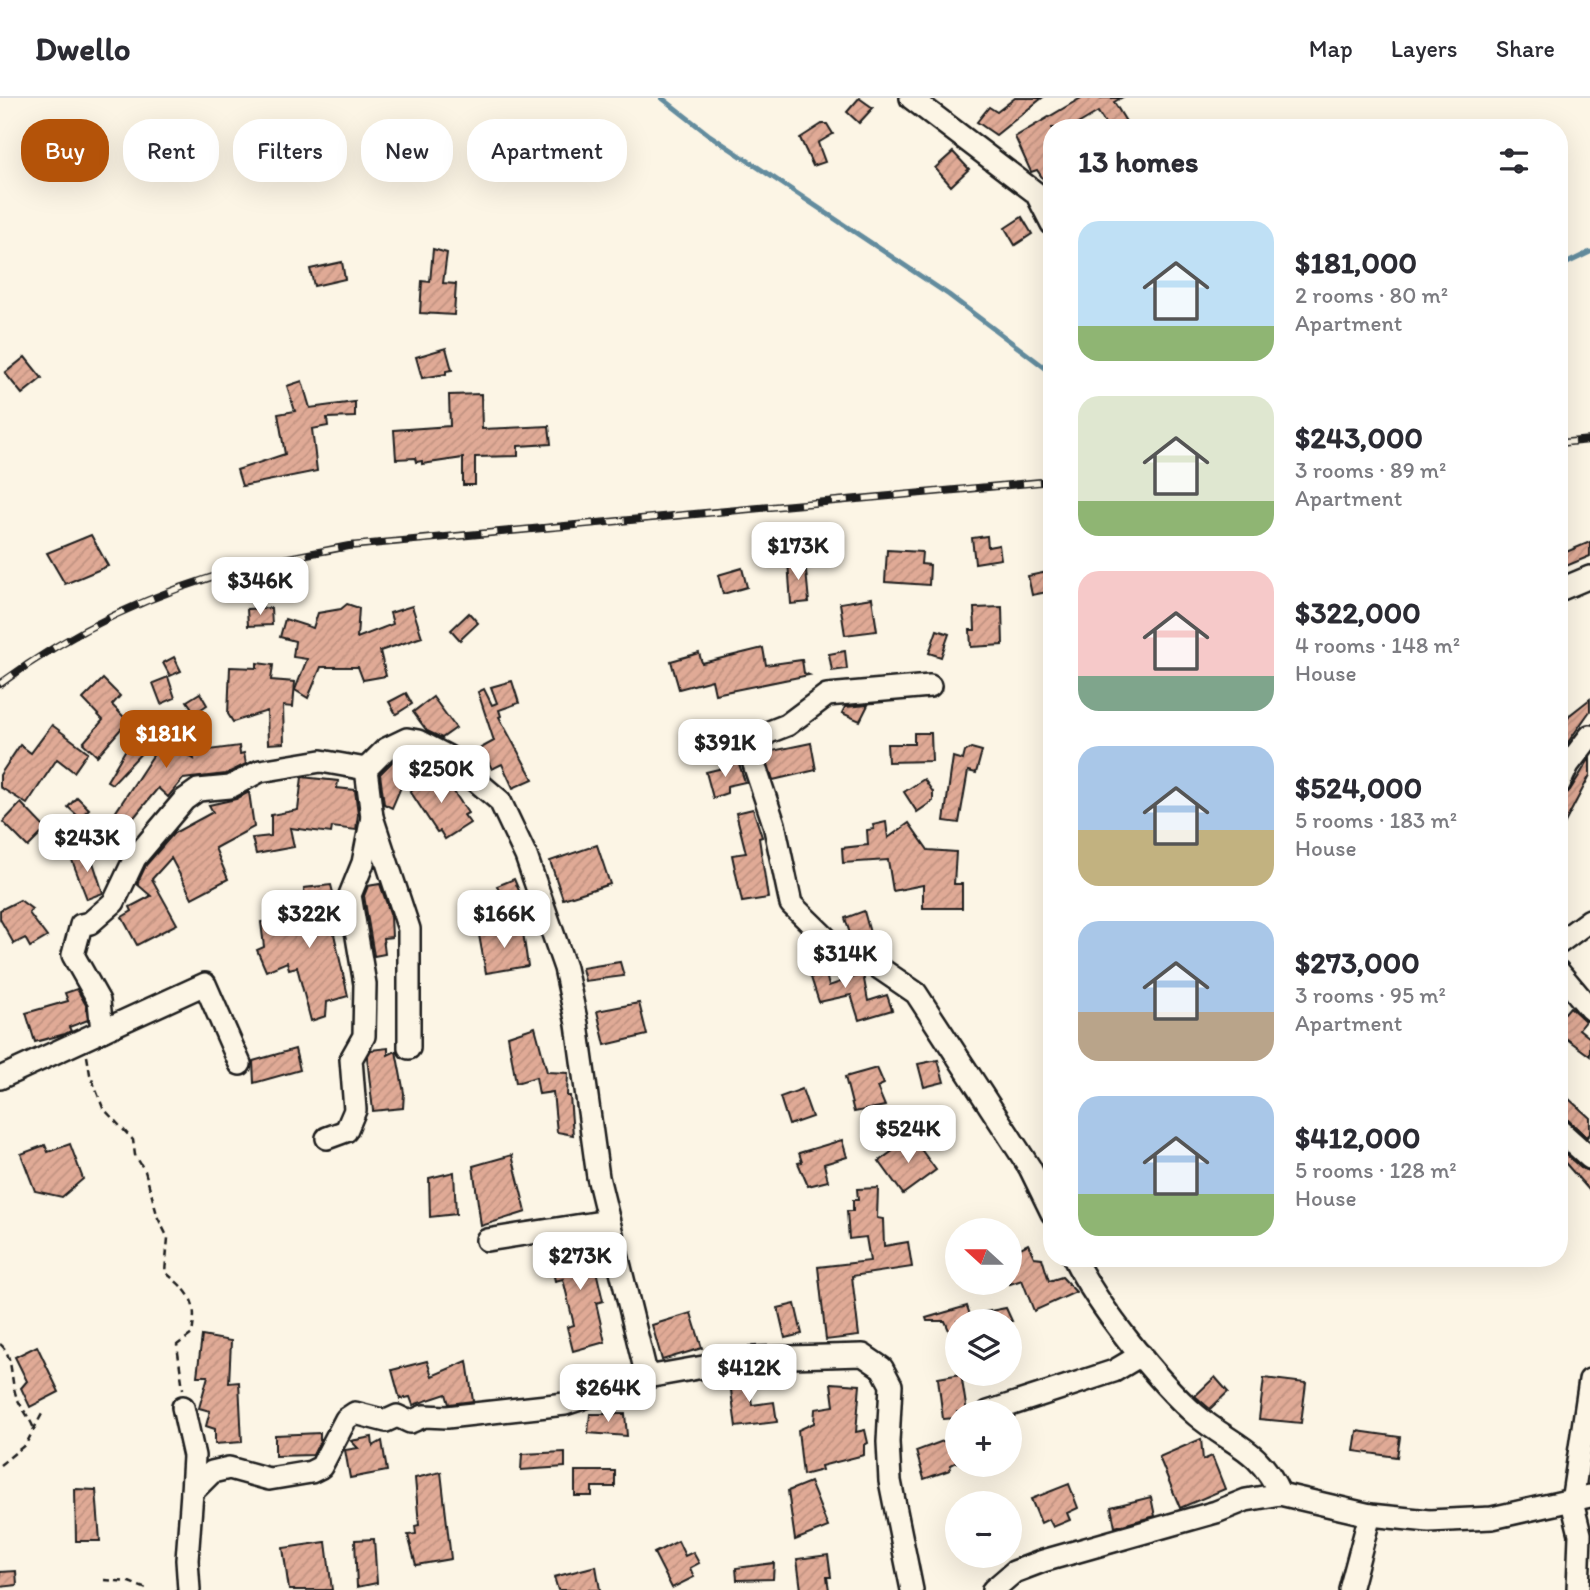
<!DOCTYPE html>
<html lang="en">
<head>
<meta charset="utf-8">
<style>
	body { margin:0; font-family:Itim,sans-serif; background:#f2f2f3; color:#2b2b33; height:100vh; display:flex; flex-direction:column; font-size:26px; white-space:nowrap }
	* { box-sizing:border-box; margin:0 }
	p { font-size:23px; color:#7c7c81 }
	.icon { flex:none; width:38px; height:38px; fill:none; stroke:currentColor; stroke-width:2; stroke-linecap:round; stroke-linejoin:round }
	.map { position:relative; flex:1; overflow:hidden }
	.sheet { position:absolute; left:1043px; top:21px; width:525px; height:1148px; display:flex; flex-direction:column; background:#fff; border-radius:28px; box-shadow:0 7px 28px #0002 }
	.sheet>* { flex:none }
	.guide { position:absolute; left:21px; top:21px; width:665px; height:63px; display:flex; gap:14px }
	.needle { width:46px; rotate:291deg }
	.tools { position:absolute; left:945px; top:1120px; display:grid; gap:14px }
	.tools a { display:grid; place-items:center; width:77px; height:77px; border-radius:50%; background:#fff; box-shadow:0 7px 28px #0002; font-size:35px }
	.price { position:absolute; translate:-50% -60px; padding:0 16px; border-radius:14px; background:#fff; color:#222; font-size:23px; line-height:46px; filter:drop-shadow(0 2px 4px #0008) }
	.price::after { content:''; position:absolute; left:50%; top:42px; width:21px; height:16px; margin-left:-10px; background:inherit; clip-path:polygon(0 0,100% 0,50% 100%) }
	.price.current { background:#b45309; color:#fff }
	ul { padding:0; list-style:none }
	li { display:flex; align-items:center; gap:21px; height:175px; padding:0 35px }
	li span { display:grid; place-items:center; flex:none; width:196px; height:140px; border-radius:21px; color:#555 }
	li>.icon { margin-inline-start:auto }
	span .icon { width:84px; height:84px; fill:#fffc; stroke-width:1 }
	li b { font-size:30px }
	h2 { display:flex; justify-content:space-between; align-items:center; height:84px; padding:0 35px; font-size:30px }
	.tag { padding:0 24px; border-radius:28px; background:#fff; box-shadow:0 7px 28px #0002; font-size:24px; line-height:63px }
	.tag.current { background:#b45309; color:#fff }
	header { display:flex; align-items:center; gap:42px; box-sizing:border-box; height:98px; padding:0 35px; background:#fff; border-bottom:2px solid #e1e1e2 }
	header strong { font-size:33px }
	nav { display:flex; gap:38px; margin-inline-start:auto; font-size:24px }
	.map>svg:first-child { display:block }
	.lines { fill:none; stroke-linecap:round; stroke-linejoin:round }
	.stream { stroke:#638c9e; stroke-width:5 }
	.building { fill:url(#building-hatch); stroke:#1c1c1c; stroke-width:2 }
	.minor-casing { stroke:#1c1c1c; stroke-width:26 }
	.path { stroke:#1c1c1c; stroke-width:2.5; stroke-dasharray:7 5; stroke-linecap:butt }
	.minor { stroke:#fcf5e5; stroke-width:21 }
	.rail-casing { stroke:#1c1c1c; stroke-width:8 }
	.rail { stroke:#fcf5e5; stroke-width:5; stroke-dasharray:16; stroke-linecap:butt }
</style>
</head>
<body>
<header>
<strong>Dwello</strong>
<nav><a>Map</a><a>Layers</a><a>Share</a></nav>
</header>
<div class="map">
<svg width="1590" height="1492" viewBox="0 0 1590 1492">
	<defs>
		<pattern id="building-hatch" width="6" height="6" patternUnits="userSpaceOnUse" patternTransform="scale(1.75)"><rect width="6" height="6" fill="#e0aa96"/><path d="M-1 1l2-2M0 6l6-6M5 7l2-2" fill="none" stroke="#c09281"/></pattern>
	</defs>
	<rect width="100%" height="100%" fill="#fcf5e5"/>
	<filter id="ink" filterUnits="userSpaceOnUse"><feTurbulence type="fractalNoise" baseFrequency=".0143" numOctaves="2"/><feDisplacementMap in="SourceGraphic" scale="14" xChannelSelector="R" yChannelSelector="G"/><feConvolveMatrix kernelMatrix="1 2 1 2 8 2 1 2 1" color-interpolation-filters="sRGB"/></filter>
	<g filter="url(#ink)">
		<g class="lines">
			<g class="stream">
				<polyline points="662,0 708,36 949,197 1052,275"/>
				<polyline points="1559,169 1590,154"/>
			</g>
		</g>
		<g class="building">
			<polygon points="859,0 873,10 859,25 847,14"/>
			<polygon points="1015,0 1042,0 996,37 977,24 989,9 997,14"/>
			<polygon points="1081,0 1121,0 1114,4 1130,30 1108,30 1098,14 1071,30 1052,30 1052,94 1037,72 1031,74 1015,39"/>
			<polygon points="822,26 827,26 833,36 818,45 825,64 813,68 800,40"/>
			<polygon points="953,54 969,71 951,88 935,70"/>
			<polygon points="1022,119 1032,136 1015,147 1005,130"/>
			<polygon points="433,151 447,155 443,185 456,186 454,217 420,215 422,183 430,184"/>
			<polygon points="342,164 345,181 314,188 310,171"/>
			<polygon points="446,250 452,272 446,273 446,276 422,280 416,259"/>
			<polygon points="25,259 42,280 22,296 5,275"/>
			<polygon points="302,283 310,310 355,304 355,319 327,320 328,328 312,331 317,373 242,388 237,372 285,356 278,316 295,313 287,288"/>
			<polygon points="481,296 482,331 549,328 551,346 518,348 518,358 475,359 475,387 463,387 463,360 422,366 422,363 416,364 415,360 396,361 394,332 450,328 449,297"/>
			<polygon points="91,437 108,468 65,486 47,455"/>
			<polygon points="987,438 988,449 999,447 1001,461 975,465 972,440"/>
			<polygon points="1590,444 1590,458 1559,471 1559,457"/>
			<polygon points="887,452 922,454 921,466 930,467 929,487 885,484"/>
			<polygon points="805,462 809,504 791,506 788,463"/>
			<polygon points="742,470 747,489 723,496 718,477"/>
			<polygon points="1052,473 1052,493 1032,497 1028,478"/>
			<polygon points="872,500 877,533 845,537 840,505"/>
			<polygon points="347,506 359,510 357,540 393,526 390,515 412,508 422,539 380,553 386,578 363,582 358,569 321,569 308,600 295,592 307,561 293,559 295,543 280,539 285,521 313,530 318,515 341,511"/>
			<polygon points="1002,509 1003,547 971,549 970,532 975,532 974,510"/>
			<polygon points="271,510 272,527 248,528 247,511"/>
			<polygon points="469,515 478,525 460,542 451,532"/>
			<polygon points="937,532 949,536 941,559 929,555"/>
			<polygon points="763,550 766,567 802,562 804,575 809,577 715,596 712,582 679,591 671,563 699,555 702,565"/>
			<polygon points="845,553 847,571 832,573 829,556"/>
			<polygon points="174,559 181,573 170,578 163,565"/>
			<polygon points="257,565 273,567 271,582 295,584 293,609 283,608 284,645 268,646 267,613 233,624 228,616 230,569 257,570"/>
			<polygon points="168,579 175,600 161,606 153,585"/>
			<polygon points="103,581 120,598 112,607 128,623 97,658 83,645 103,622 83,601"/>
			<polygon points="512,583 519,605 499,612 501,618 499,619 533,681 513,690 502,666 492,671 481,650 494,643 478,594 484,591 492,607 497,605 491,589"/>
			<polygon points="200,595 207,607 195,615 187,603"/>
			<polygon points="406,595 412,606 396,616 389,604"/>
			<polygon points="433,599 456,630 442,640 427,633 413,614"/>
			<polygon points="1590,601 1590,613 1559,657 1559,634 1571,616"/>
			<polygon points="868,607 860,623 842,615 845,609"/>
			<polygon points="131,622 162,641 176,656 184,655 194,661 193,654 239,648 240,656 244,655 246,666 226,676 183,681 168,699 158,690 123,733 109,724 156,653 149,647 112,686 107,683 135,636 126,629"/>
			<polygon points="52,627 88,654 74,674 57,661 27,706 0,689 0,677 20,647 31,655"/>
			<polygon points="914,635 931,635 932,663 888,664 887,646 914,646"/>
			<polygon points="811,645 816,672 773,682 768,666 772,653"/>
			<polygon points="971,650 982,653 976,675 968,673 959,725 944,723 953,659 963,662 965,654"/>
			<polygon points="407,656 414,659 392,710 384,706 380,676 394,662"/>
			<polygon points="1590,660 1590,677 1559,736 1559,703 1570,692"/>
			<polygon points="738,663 745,684 727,688 727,695 713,700 706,674 731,668"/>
			<polygon points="440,673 468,715 464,717 470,725 445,741 440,733 437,734 410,693"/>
			<polygon points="302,679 338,683 337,690 355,692 358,716 356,732 332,729 331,735 290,730 294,749 256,756 252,740 271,738 271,717 298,712"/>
			<polygon points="924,681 933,694 933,703 917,714 904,694"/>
			<polygon points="249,694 254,729 215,750 228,781 192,800 171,760 152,781 177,826 137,847 122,819 132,813 130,809 151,798 137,786 146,767 174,735 213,714 209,707 236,701"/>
			<polygon points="77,699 89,711 80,720 68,709"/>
			<polygon points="21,705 46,731 28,749 3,724"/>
			<polygon points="753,711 762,739 759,740 768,800 742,804 732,757 746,755 736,715"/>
			<polygon points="886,724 888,740 909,725 928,752 956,754 954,786 962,786 962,810 923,810 923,787 893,793 888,762 843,765 842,750 868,747 867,732 874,731 873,727"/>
			<polygon points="597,747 610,786 563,801 550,763"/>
			<polygon points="89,752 103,795 87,801 70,757"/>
			<polygon points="514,781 528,814 511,821 497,788"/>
			<polygon points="380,786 391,818 392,839 383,840 385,856 374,858 364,798 368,788"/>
			<polygon points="331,787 341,826 332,827 348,898 327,904 326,918 311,923 297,869 289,871 287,864 266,873 257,852 264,849 261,824 307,818 304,790"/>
			<polygon points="20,802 32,811 29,815 47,839 30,849 25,840 14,846 0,821 0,812"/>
			<polygon points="864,813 873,846 865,848 852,842 845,820"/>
			<polygon points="522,828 528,868 486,875 479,837"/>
			<polygon points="811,856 821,857 829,888 863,876 868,903 887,897 892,912 859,922 851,897 819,904 805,861"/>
			<polygon points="620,864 624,878 585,883 582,870"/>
			<polygon points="77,891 86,907 88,922 69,929 71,933 65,936 35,944 26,915 68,903 65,895"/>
			<polygon points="639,905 647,937 605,947 597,913"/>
			<polygon points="1570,909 1585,923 1579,931 1590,940 1590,958 1559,935 1559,911 1565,915"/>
			<polygon points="535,929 547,974 568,975 567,998 570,998 573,1037 557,1034 553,994 539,996 536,979 516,985 508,938"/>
			<polygon points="388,950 388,957 396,953 404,995 403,1010 373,1013 367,959 371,952"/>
			<polygon points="295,951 300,972 254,985 253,963"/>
			<polygon points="938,962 944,984 924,989 918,966"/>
			<polygon points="877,970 884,986 877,989 885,1008 854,1014 845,979"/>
			<polygon points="802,991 812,1019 789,1027 780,999"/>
			<polygon points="1559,992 1590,1020 1590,1036 1587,1039 1568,1022 1559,1019"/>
			<polygon points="912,1039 936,1072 903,1096 879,1063"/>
			<polygon points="842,1042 847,1059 824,1066 828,1083 808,1088 798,1065 802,1064 799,1055"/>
			<polygon points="70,1046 83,1081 62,1099 35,1093 21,1056 45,1047 48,1054"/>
			<polygon points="1559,1050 1581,1070 1590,1073 1590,1093 1559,1058"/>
			<polygon points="512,1057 526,1114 481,1128 473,1068"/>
			<polygon points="454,1074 456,1116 430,1119 429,1080"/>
			<polygon points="878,1090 877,1120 883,1121 884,1148 908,1144 912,1169 852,1178 859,1238 826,1242 818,1169 870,1163 866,1139 849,1141 847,1113 853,1113 853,1102 858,1102 857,1091"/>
			<polygon points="589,1142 603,1203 596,1205 605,1244 573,1253 567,1229 574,1227 563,1181 555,1183 548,1152"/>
			<polygon points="1028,1146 1034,1159 1042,1160 1049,1183 1062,1179 1076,1194 1034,1213 1022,1182 1010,1186 1010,1155"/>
			<polygon points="795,1206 802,1236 785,1240 778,1210"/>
			<polygon points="967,1208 970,1217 1006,1210 1012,1223 957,1223 957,1251 945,1223 927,1223 926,1220"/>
			<polygon points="691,1215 702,1250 662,1262 652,1227"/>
			<polygon points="202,1238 231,1243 229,1285 239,1284 242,1344 215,1346 215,1331 206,1328 210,1313 199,1310 208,1278 197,1278"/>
			<polygon points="37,1248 59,1294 30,1309 21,1290 27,1283 15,1259"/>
			<polygon points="427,1263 432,1278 467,1263 473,1303 449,1306 446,1296 413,1307 410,1299 400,1301 392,1272"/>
			<polygon points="748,1274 752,1307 774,1304 777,1324 736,1329 729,1278"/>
			<polygon points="961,1276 967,1314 957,1314 957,1320 943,1321 938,1280"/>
			<polygon points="1215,1279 1228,1294 1210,1311 1195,1298"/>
			<polygon points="1264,1280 1306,1285 1301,1325 1259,1321"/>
			<polygon points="831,1285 860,1287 856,1334 865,1332 868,1345 864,1347 864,1357 821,1368 822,1372 803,1377 798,1332 814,1325 815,1311 834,1308"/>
			<polygon points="590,1316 625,1316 627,1338 588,1335"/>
			<polygon points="1357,1333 1400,1339 1397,1359 1354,1353"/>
			<polygon points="320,1335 320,1343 313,1357 275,1358 275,1337"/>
			<polygon points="372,1339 373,1348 382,1343 387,1373 350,1380 345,1352 358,1350 351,1343"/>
			<polygon points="954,1339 957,1364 951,1367 950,1372 924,1381 916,1353"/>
			<polygon points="1201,1341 1203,1362 1212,1358 1225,1391 1180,1410 1159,1359"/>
			<polygon points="565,1354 565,1369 521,1372 522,1356"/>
			<polygon points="575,1373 615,1373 615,1389 592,1389 592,1398 575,1398"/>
			<polygon points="441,1374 451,1461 416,1467 408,1437 416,1436 415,1428 419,1427 415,1380"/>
			<polygon points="810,1384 828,1429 795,1442 788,1393"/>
			<polygon points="1069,1386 1078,1410 1067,1415 1070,1422 1053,1429 1049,1421 1041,1425 1031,1401"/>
			<polygon points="75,1391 96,1392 100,1443 76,1443"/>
			<polygon points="1151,1399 1155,1418 1115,1429 1111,1409"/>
			<polygon points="374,1441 377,1485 357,1489 355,1442"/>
			<polygon points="678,1443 685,1458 693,1454 699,1465 690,1470 694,1479 672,1490 654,1455"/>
			<polygon points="326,1444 332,1492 289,1492 283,1450"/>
			<polygon points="828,1457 831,1479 827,1479 829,1492 801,1492 797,1461"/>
			<polygon points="774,1465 773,1481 737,1482 736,1470"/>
			<polygon points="596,1468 600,1492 558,1492 554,1479"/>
			<polygon points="16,1473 17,1487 0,1489 0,1474"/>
		</g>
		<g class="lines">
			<defs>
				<g id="minor">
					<polyline points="911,0 1036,95 1052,126"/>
					<polyline points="1559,492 1590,479"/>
					<polyline points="930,588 827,597 787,627 764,636 754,666 774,726 791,806 834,848 875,867 916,895 1030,1070 1052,1115"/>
					<polyline points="366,671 372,719 409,831 409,950"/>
					<polyline points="1559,686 1568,667 1590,638"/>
					<polyline points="1559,845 1590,822"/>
					<polyline points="1559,874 1590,911"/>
					<polyline points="102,933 205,886 240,966"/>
					<polyline points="0,980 102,933 99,903 73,857 81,827 90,825 114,804 135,760 184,702 198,692 230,689 260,673 321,663 366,671 386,651 407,641 418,643 447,658 500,703 526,758 565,870 577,926 598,1079 647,1279 754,1260 863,1257 882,1270 891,1287 888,1344 890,1383 912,1492"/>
					<polyline points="1559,1032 1590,1060"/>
					<polyline points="327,1040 346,1033 355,1012 351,961 364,938 365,886 350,797 363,765 372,719"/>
					<polyline points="487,1142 608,1123"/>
					<path d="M1074,1160C1097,1207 1157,1283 1196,1317C1231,1347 1259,1349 1280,1396"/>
					<polyline points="183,1309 194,1358 192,1394"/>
					<polyline points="988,1314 1114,1273 1141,1257"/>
					<polyline points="189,1492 187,1462 192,1394 212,1374 229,1370 269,1381 311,1374 321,1369 346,1321 355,1315 386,1323 397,1318 410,1324 424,1318 447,1319 565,1306 647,1279"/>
					<polyline points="993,1492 1014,1474 1043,1463 1216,1414 1246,1402 1280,1396 1370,1417 1429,1423 1492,1420 1590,1398"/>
					<polyline points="1350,1492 1370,1417"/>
					<polyline points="1578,1492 1580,1436 1572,1404 1590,1282"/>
				</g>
			</defs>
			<use href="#minor" class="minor-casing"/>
			<g class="path">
				<path d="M87,958L90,976L103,1010L133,1042L135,1057L145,1073L158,1120L168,1140L165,1174C190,1195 198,1202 192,1236L177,1247L183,1291"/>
				<path d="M0,1246C14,1256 10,1285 17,1300C22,1311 30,1320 34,1331"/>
				<polyline points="0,1367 26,1346 43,1314"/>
				<polyline points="104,1482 129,1484 149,1492"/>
			</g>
			<use href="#minor" class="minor"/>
			<defs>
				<g id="rail">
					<polyline points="1559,345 1590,342"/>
					<path d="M0,586C73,532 156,493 244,470C278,461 314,455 349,448L1052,383"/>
				</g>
			</defs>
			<use href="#rail" class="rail-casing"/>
			<use href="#rail" class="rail"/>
		</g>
	</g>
</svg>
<div class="tools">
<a><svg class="needle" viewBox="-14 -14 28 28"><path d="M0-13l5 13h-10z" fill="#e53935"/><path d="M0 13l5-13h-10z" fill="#7c7c81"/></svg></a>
<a><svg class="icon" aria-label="layers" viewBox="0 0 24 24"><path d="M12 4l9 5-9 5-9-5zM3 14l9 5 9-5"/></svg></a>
<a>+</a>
<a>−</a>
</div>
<b class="price" style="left:798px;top:484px">$173K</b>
<b class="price" style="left:260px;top:519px">$346K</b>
<b class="price current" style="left:166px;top:672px">$181K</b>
<b class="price" style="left:725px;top:681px">$391K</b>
<b class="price" style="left:441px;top:707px">$250K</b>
<b class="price" style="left:87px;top:776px">$243K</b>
<b class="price" style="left:309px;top:852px">$322K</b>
<b class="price" style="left:504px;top:852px">$166K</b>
<b class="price" style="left:845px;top:892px">$314K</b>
<b class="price" style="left:908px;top:1067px">$524K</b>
<b class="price" style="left:580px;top:1194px">$273K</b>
<b class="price" style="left:749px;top:1306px">$412K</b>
<b class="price" style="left:608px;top:1326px">$264K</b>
<div class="guide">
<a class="tag current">Buy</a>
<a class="tag">Rent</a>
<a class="tag">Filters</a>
<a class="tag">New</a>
<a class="tag">Apartment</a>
</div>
<section class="sheet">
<h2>13 homes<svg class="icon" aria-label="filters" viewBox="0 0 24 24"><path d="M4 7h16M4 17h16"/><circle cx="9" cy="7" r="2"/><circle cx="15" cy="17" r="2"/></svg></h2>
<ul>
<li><span style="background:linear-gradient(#bfe0f5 75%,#8fb573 0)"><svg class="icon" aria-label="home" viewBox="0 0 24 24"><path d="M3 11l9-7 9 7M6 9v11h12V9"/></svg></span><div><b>$181,000</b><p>2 rooms · 80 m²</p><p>Apartment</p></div></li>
<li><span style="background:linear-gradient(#dfe7d0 75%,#8fb573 0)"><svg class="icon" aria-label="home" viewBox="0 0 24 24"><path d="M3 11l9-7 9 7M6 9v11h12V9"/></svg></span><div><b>$243,000</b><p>3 rooms · 89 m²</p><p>Apartment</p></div></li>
<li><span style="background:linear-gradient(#f6c9c9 75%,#7fa58c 0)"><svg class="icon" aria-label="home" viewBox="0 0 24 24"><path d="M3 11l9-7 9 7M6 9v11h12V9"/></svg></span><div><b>$322,000</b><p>4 rooms · 148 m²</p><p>House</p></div></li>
<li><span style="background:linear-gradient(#a9c7e8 60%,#c2b280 0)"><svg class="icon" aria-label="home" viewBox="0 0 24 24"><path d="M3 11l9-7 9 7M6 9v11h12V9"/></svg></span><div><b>$524,000</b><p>5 rooms · 183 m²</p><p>House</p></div></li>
<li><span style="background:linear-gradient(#a9c7e8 65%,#b9a48a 0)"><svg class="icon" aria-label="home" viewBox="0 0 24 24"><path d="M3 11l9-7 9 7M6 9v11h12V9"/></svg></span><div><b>$273,000</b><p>3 rooms · 95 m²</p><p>Apartment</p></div></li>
<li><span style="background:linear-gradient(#a9c7e8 70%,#8fb573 0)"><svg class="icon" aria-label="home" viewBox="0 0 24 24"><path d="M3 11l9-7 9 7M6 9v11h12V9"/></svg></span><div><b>$412,000</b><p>5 rooms · 128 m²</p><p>House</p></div></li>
</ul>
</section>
</div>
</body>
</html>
